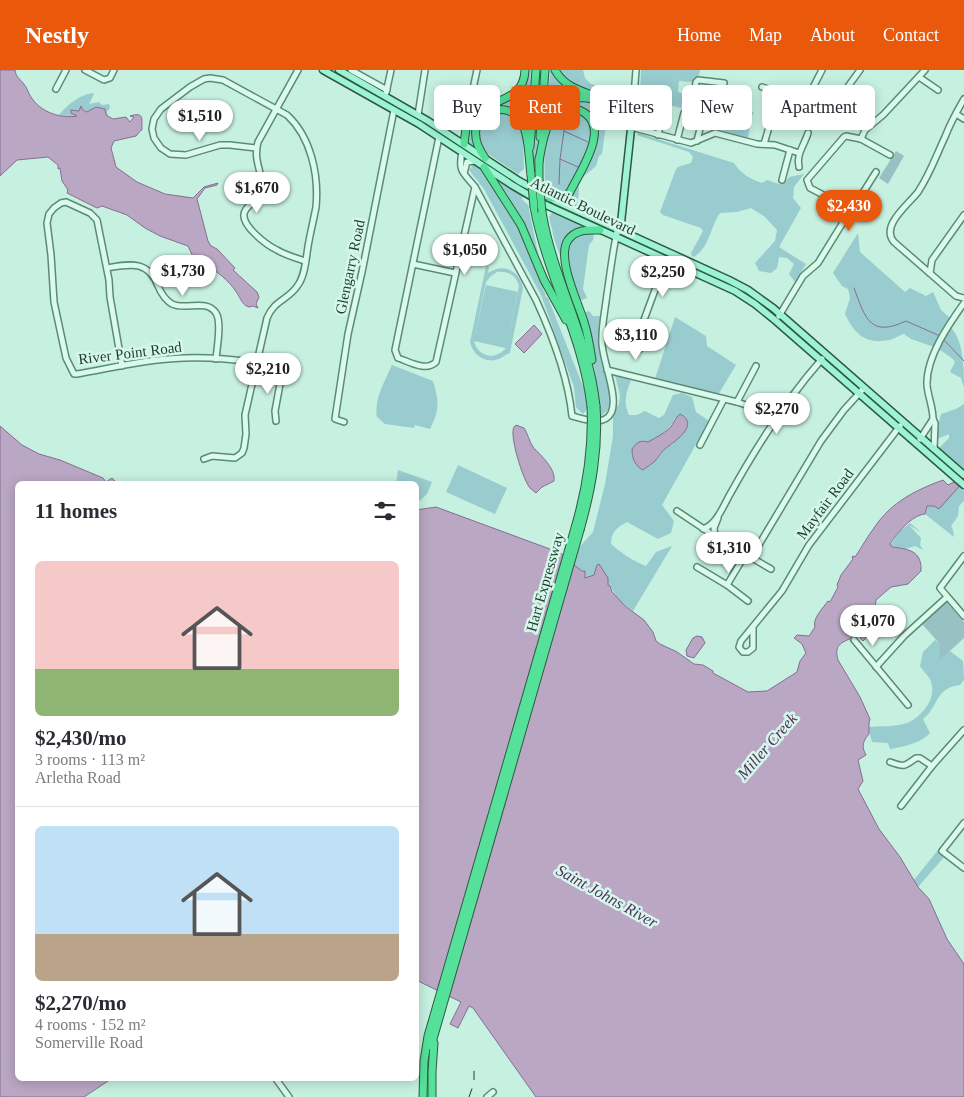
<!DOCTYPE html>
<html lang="en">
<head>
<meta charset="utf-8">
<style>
	body { margin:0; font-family:"Times New Roman",serif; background:#f2f2f3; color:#2b2b33; height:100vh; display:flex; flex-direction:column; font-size:19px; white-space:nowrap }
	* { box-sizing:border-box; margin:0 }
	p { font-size:16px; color:#7c7c81 }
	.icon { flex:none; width:28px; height:28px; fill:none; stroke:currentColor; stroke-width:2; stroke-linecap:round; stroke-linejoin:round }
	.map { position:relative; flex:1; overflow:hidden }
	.side { position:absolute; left:15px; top:411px; width:404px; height:600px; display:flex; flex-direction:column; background:#fff; border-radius:8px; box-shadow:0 2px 12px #0003 }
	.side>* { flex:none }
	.guide { position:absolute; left:434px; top:15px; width:455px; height:45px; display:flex; gap:10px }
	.price { position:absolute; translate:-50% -42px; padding:0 11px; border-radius:18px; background:#fff; color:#222; font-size:16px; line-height:32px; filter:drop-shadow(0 1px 2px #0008) }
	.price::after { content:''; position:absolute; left:50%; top:30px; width:15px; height:11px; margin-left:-8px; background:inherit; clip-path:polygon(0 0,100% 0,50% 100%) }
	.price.selected { background:#ea580c; color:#fff }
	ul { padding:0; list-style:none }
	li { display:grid; align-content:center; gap:10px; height:265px; padding:0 20px }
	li+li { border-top:1px solid #e1e1e2 }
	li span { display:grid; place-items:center; height:155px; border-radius:8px; color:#555 }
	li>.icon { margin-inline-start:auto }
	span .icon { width:90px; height:90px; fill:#fffc; stroke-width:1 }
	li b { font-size:21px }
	h2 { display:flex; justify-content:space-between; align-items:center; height:60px; padding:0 20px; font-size:21px }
	.chip { padding:0 18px; border-radius:8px; background:#fff; box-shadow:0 2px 12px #0003; font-size:18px; line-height:45px }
	.chip.selected { background:#ea580c; color:#fff }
	header { display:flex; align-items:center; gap:30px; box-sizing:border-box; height:70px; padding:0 25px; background:#ea580c; color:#fff }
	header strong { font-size:24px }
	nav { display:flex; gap:28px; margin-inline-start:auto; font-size:18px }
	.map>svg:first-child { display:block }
	.green { fill:#99cccf; fill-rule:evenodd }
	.cemetery { fill:#98c1c3 }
	.water { fill:#b9a7c3; stroke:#876d92 }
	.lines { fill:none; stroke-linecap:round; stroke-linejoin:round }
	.stream { stroke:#876d92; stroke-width:1 }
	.minor-casing { stroke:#5b8c72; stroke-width:8 }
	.major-casing { stroke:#2f5a40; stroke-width:9 }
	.highway-casing { stroke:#2f5a40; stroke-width:9 }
	.minor { stroke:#dafaee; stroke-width:5 }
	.major { stroke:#9df3d3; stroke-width:6 }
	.highway { stroke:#55e19a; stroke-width:7 }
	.rail { stroke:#1f3c2b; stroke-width:1; stroke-dasharray:9 9; stroke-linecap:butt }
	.highway-bridge-casing { stroke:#2f5a40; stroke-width:9; stroke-linecap:butt }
	.highway-bridge { stroke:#55e19a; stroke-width:7 }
	.labels { text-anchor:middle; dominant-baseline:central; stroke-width:5; stroke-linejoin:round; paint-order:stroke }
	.street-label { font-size:15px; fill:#1f3c2b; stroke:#d6f7eb }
	.water-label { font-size:16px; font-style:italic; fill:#562e5c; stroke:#d6f7eb }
</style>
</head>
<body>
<header>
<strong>Nestly</strong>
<nav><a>Home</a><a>Map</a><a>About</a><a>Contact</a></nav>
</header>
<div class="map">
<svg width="964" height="1027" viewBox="0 0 964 1027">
	<rect width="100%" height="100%" fill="#c6f0e0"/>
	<g class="green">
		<path d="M528,0H531L527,64L516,44L489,41L473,69V75L468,72C469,23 529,45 528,0Z"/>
		<polygon points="538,0 542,0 536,107 534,106 532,90 533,68"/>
		<path d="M550,0H553C559,20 571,23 590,25L553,39L547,49Z"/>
		<polygon points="558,0 583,0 585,8 591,14 628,23 627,31 624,33 590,22 588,19 568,11"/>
		<polygon points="641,0 700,0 699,5 695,8 692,12 679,11 678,22 684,24 681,38 640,28"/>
		<path d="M93,23L94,24L89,34L99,32L102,35L109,34L110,38L107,42L109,47L96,37L87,42L81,37L79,41L71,40L77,46L71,47L59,45C68,34 79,25 93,23Z"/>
		<polygon points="580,31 592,31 623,43 626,49 604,40 601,47 606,54 602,84 599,86 596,96 583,107 579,115 578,137 563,129 586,92 593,51 567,36 567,35"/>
		<polygon points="743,38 754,43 749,49 751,50 748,68 720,60 722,40 742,45"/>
		<path d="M567,41L582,43L591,53L592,74L566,123L561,125L556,121L546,120L550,116L545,112C545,97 542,65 550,52C553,47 562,44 567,41Z"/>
		<polygon points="505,42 517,49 523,62 524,99 518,104 482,80 477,62 480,53 492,43"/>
		<path d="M638,63L734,93C741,104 750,109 762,113L767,110L779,114L785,112L789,107L804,104L794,117L793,128L801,138L779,177L806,194L795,212L789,204L794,194L787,188L779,187L777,198L771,203L759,201L755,193L775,171L777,160L765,147L751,138L737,142L720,143C710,158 709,178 694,187L692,186L691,183L703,161L701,158L663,145L660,142L676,99L678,97L691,93L693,87L689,82L637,65Z"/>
		<polygon points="469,93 474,94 486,103 521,158 544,217 543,219 547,228 548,228 586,324 588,338 583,344 576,337 574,317 541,225 484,119 469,100 472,96"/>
		<polygon points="498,111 526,127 521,128 528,135 539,188 537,189 497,113"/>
		<polygon points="553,141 585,157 585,158 575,162 562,191 555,172 549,147"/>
		<polygon points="594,162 593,170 589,175 583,219 587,228 582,230 577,227 566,188 566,179 575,166"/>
		<path d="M858,163L860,182L905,222L910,218L926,226L933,222L941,240L950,248L934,277L911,269L904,264C899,265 895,269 889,270C865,275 854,263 845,244L850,228L848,219L842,216L833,203Z"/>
		<path d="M486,196L489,197L488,203C503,192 520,201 523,218L510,283C506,284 503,287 499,289C485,294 473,285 470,272ZM497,202C508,201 516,205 519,216L506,277L518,222L486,215L474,270L486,212L491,206ZM474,271L505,278H506C495,291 478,287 474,271Z"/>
		<path d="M589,241L593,246H601C602,256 598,266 600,277C603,297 614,318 610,338L600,347L593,288L584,243Z"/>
		<polygon points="675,247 706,266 707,276 736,295 718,325 655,309"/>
		<path d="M950,257C964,270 964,298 964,318L961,308L950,302L955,292L953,289L939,279Z"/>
		<path d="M392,295L433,311C439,332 440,339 430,359L415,355L414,358L385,354L377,347C374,329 385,311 392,295Z"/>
		<path d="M615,305L631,310C626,323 623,332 629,345H637L645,341L659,348L664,345L673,325L682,323L692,327L696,342L709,351L662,435L674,451L671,463L658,469L627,452C617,457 611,462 611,474C621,483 633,491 646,496L656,482L672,476L633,541L619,531L610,516L607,515L597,499L594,505L585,508L583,501L573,495L574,483L593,462L605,414L613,366V343L619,334L620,325ZM675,348L674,373L665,379L655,391L636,395L632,384L642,371L648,372C659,366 670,360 675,348Z"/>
		<polygon points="964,334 964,400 939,378 949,368 949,364 937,369 936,364 941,344 956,339"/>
		<polygon points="458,395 507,418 495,444 446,422"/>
		<polygon points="398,400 432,412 427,424 417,433 416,414 396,414"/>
		<polygon points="959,416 964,421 964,431 959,436 958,446 951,456 953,460 954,467 925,444 927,436 934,436"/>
		<polygon points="910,453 921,462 909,455 921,468 920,475 923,480 915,476 905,479 890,476 899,462"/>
		<path d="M935,570L939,573L941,589L950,581L963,591L964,610L960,615C934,618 939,637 923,649L930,663C921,673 903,677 890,679L888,673L872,672L868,657C881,656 895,657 907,653C922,647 937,628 931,612C930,607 923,601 920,596L923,582Z"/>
		<polygon points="938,780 945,786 918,817 914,810"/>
	</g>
	<g class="cemetery">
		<polygon points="896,81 904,86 888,114 879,108"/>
		<polygon points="947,532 964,552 964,568 940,590 939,573 922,554"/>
	</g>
	<g class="water">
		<path d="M0,0H15C16,7 19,8 23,13C27,17 28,23 31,27C40,42 61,49 77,46L71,43V40L79,41L81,36L83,40L87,42L96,37L105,39L106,45L113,49L126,47L130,52L134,47L130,46C146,41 141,51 142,60H141L136,66L114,71L111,78L116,97L137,112L165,124L193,128L204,117L218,113L217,115L205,118L197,129L208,171L211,176L217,179L235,198L233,200L257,222L259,227L256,234L258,238L253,236L249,237C242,235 241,229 237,223C228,209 217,202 204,193L202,194L199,199L194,196L195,191L188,176L160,166L145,158L127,145L102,136L97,138L67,123L68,120L62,111L60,98L58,99V95L48,87L17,90L0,106Z"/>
		<polygon points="534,255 542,264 524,283 515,274"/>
		<path d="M680,344C700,354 676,371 666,378C662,381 659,386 656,390C652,394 647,397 643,400C635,396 632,388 632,379C637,372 640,370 648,372C655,368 663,364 670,358C674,353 675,348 680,344Z"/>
		<path d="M516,355L524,358C528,364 529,371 533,377C540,385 556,398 554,411L542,417L536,423C534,421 532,420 530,418C523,410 509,365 514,357Z"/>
		<polygon points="0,356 22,375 39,384 60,390 103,408 106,412 112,408 118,414 18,414 18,1009 111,1009 84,1027 0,1027"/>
		<path d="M964,402V411L939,439L934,436H927L925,444C912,445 897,463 890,474L892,477C909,479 922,481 921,501L908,514L891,517L876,530L875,538L860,559L868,566L863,571L860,568L862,565L856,560L852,564L854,567C840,573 834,575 838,590L860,627L870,649L869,653V664C863,671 861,676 866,685L858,690L863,711L858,719L879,759L900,787L918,817L929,829L947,869L964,894V1027H536L473,938L469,936L458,958L450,954L461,932L416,910V440L436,437L558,482L563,485L569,483L575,489L574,495L582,501H585V508L594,505L597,495L599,494L608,508V515L610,516L612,522L625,536L644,550L653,562L656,571L660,574L677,582L694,594L703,595L713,601V603L748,622L767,621L797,602L800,591L806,583L802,574L794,568L797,565L809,566L815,557C812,549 823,538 828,531L830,532L838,517L837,515L841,505L853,489L852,487L853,486L855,487C862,477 867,467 874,458C891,432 916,420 943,410L948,415L954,412Z"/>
		<polygon points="697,566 702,567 705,573 694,588 687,586 686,580 693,568"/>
	</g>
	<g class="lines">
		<g class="stream">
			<polyline points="564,61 588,72"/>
			<polyline points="560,89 578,97"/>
			<polyline points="559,114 560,89 566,47"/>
			<path d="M854,218C865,248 870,268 906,251L940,266"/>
			<polyline points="943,269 964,291"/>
		</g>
		<defs>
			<g id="minor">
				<polyline points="85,0 104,10 110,8 114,0"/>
				<path d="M298,0L258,72C253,91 262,100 262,117C262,131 250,131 245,141C238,154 267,175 277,180C285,185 296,188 305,191"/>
				<polyline points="351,0 387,20"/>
				<polyline points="919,7 938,20"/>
				<polyline points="762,17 806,31 822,0"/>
				<polyline points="56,19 66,0"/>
				<polyline points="386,23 391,0"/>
				<path d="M964,29C957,41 950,54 945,67C936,86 930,104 918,122C908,135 880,156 894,172L956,226L964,228"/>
				<polyline points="692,37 696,12 698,10 724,13"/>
				<polyline points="633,40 636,0"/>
				<polyline points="956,44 964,49"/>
				<polyline points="418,45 425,0"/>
				<polyline points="467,47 477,0"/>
				<polyline points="826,47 860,0"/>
				<polyline points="631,57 691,73 715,63 757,74 775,75 799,83"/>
				<polyline points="658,65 664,39"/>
				<path d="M439,67L395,280L398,288C410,292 426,302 436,292L475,117C463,102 458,102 462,82"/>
				<polyline points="861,69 890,85"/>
				<polyline points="677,70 684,43 690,37 695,39 703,46 697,71"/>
				<polyline points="764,74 772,47"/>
				<path d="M799,97C796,84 804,76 808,63"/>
				<polyline points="464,103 467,92 475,91"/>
				<polyline points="782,110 790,80"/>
				<path d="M475,117L536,230C553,267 568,306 572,346C584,349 604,357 611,343C619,328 603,292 602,274C601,258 605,241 607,224C610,205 612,186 616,167"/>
				<polyline points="842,150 847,148 876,102"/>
				<polyline points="413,194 455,203"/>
				<path d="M107,198C130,194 148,190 158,216C161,223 165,230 172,234C186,241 206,228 216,243C222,252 217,277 216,289"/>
				<polyline points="930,203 932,190 964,145"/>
				<polyline points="779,246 803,206 818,193 842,154 842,150 834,141 829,128 810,118 807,110 844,67 846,66 861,69 865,60 883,45 925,0"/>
				<polyline points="639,267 641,278 637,281 634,277 655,220 666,206 673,184"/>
				<path d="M122,296L110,227L109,210L97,150L90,143L66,132L61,133L54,138L49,144L47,153L51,185L54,232L66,288L74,304H77C112,298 148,289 184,288C217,287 251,291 283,298"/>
				<polyline points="607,300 737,332 752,337 775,349"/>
				<polyline points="282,303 288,304 291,298 287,294 284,295 283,298"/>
				<polyline points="737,332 756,296"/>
				<polyline points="933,349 935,353 934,379"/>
				<polyline points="276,351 275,341 283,298"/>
				<polyline points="344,352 335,349 348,264 362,202 394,40"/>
				<path d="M920,369L933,349C933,337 928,327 927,315C926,287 949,254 964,233"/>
				<polyline points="700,375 724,329"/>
				<path d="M204,389L212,386L235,388L242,383L244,378L246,364L245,345L267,248C275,229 289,230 298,215C306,204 306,185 309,171C311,160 314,148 316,137C319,105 311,67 287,45L223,10L210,8L204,9L190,17L161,39L154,49L152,59L154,68L161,78L170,84L186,85L220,75H230L256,78"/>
				<polyline points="677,441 719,469 771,499"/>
				<path d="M703,459C716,455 723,437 729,426C756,377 785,331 822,289"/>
				<polyline points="715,467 714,458 718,448"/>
				<polyline points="964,486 940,518 964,546"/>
				<polyline points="697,497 727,515 748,531"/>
				<polyline points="727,515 742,490 754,483 821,371 844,340 864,318"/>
				<polyline points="753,557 753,578 748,582 743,582 739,577 741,571 782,521 809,475 900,356"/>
				<polyline points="854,570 908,635"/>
				<polyline points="876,597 904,566 947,527"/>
				<path d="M890,692C904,697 904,697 916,688H920L932,696"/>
				<polyline points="901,736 932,696 964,660"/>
				<polyline points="964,753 942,781 964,798"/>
				<polyline points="276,1009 289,1027"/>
				<polyline points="487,1027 493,1022"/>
			</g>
			<g id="major">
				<polyline points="323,0 419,54 512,115 546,135 735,221 755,234 776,251 964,415"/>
				<polyline points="339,0 428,51 519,111 556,131 729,210 748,220 773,238 964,405"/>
				<polyline points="617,163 621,153 633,40"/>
			</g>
			<g id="highway">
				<path d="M555,0C565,18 582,21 600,28"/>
				<polyline points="473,25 476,34 483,37 487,36"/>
				<path d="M468,53C471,49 474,45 479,42C498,27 524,30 525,0"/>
				<polyline points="540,67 545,0"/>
				<polyline points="464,74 467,50"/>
				<polyline points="530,77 536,0"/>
				<path d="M485,88C455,46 505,25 521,51C529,64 529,90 531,105"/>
				<polyline points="539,88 539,110"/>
				<path d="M539,92C543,64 552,20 592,29C606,33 620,40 633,45"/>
				<polyline points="484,97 521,155 544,210 566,250"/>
				<path d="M550,128L565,127L570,122C580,101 614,54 579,40C569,36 559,41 551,47"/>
				<path d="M534,137C547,206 583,267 591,336"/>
				<path d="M542,142C553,209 589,268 596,336"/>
				<path d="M592,290C590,277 588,264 584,252C578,232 556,188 568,170C576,159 588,160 600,160"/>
				<polyline points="431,976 580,460"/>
				<polyline points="423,1027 424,991 428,966 575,458"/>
				<polyline points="432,1027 432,1002 434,973"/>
			</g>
		</defs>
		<use href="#minor" class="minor-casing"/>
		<use href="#major" class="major-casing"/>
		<use href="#highway" class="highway-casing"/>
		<use href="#minor" class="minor"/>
		<use href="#major" class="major"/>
		<use href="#highway" class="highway"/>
		<polyline class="rail" points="469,1027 474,1013 474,996"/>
		<defs>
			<g id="highway-bridge">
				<polyline points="531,105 534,137"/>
				<polyline points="539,110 542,142"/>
				<path d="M575,458C587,417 593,379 591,336"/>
				<path d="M580,460C592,418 599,379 596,336"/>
			</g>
		</defs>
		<use href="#highway-bridge" class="highway-bridge-casing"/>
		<use href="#highway-bridge" class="highway-bridge"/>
	</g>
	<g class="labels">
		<g class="street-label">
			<text transform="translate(583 136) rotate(26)">Atlantic Boulevard</text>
			<text transform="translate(350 197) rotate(-78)">Glengarry Road</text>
			<text transform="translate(130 283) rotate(-7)">River Point Road</text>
			<text transform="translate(825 434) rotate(-53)">Mayfair Road</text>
			<text transform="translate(545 512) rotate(-74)">Hart Expressway</text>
		</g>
		<g class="water-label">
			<text transform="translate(767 676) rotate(-49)">Miller Creek</text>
			<text transform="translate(607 826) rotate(29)">Saint Johns River</text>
		</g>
	</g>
</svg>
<b class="price" style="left:200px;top:72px">$1,510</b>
<b class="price" style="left:257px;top:144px">$1,670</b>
<b class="price selected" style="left:849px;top:162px">$2,430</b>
<b class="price" style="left:465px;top:206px">$1,050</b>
<b class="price" style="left:183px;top:227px">$1,730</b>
<b class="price" style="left:663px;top:228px">$2,250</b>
<b class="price" style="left:636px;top:291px">$3,110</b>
<b class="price" style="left:268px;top:325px">$2,210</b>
<b class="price" style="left:777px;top:365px">$2,270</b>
<b class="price" style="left:729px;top:504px">$1,310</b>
<b class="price" style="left:873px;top:577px">$1,070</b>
<div class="guide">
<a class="chip">Buy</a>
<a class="chip selected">Rent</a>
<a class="chip">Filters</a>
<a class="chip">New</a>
<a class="chip">Apartment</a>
</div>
<section class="side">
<h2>11 homes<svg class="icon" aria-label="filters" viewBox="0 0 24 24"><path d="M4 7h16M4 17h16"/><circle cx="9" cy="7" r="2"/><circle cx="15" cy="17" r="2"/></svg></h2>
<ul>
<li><span style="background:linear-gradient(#f6c9c9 70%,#8fb573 0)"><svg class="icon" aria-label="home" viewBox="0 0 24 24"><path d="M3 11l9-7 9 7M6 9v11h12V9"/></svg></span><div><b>$2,430/mo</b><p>3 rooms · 113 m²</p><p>Arletha Road</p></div></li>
<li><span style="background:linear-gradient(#bfe0f5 70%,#b9a48a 0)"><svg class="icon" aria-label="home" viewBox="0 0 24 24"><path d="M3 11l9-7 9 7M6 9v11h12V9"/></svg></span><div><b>$2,270/mo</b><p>4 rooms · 152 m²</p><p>Somerville Road</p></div></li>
</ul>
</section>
</div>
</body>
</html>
